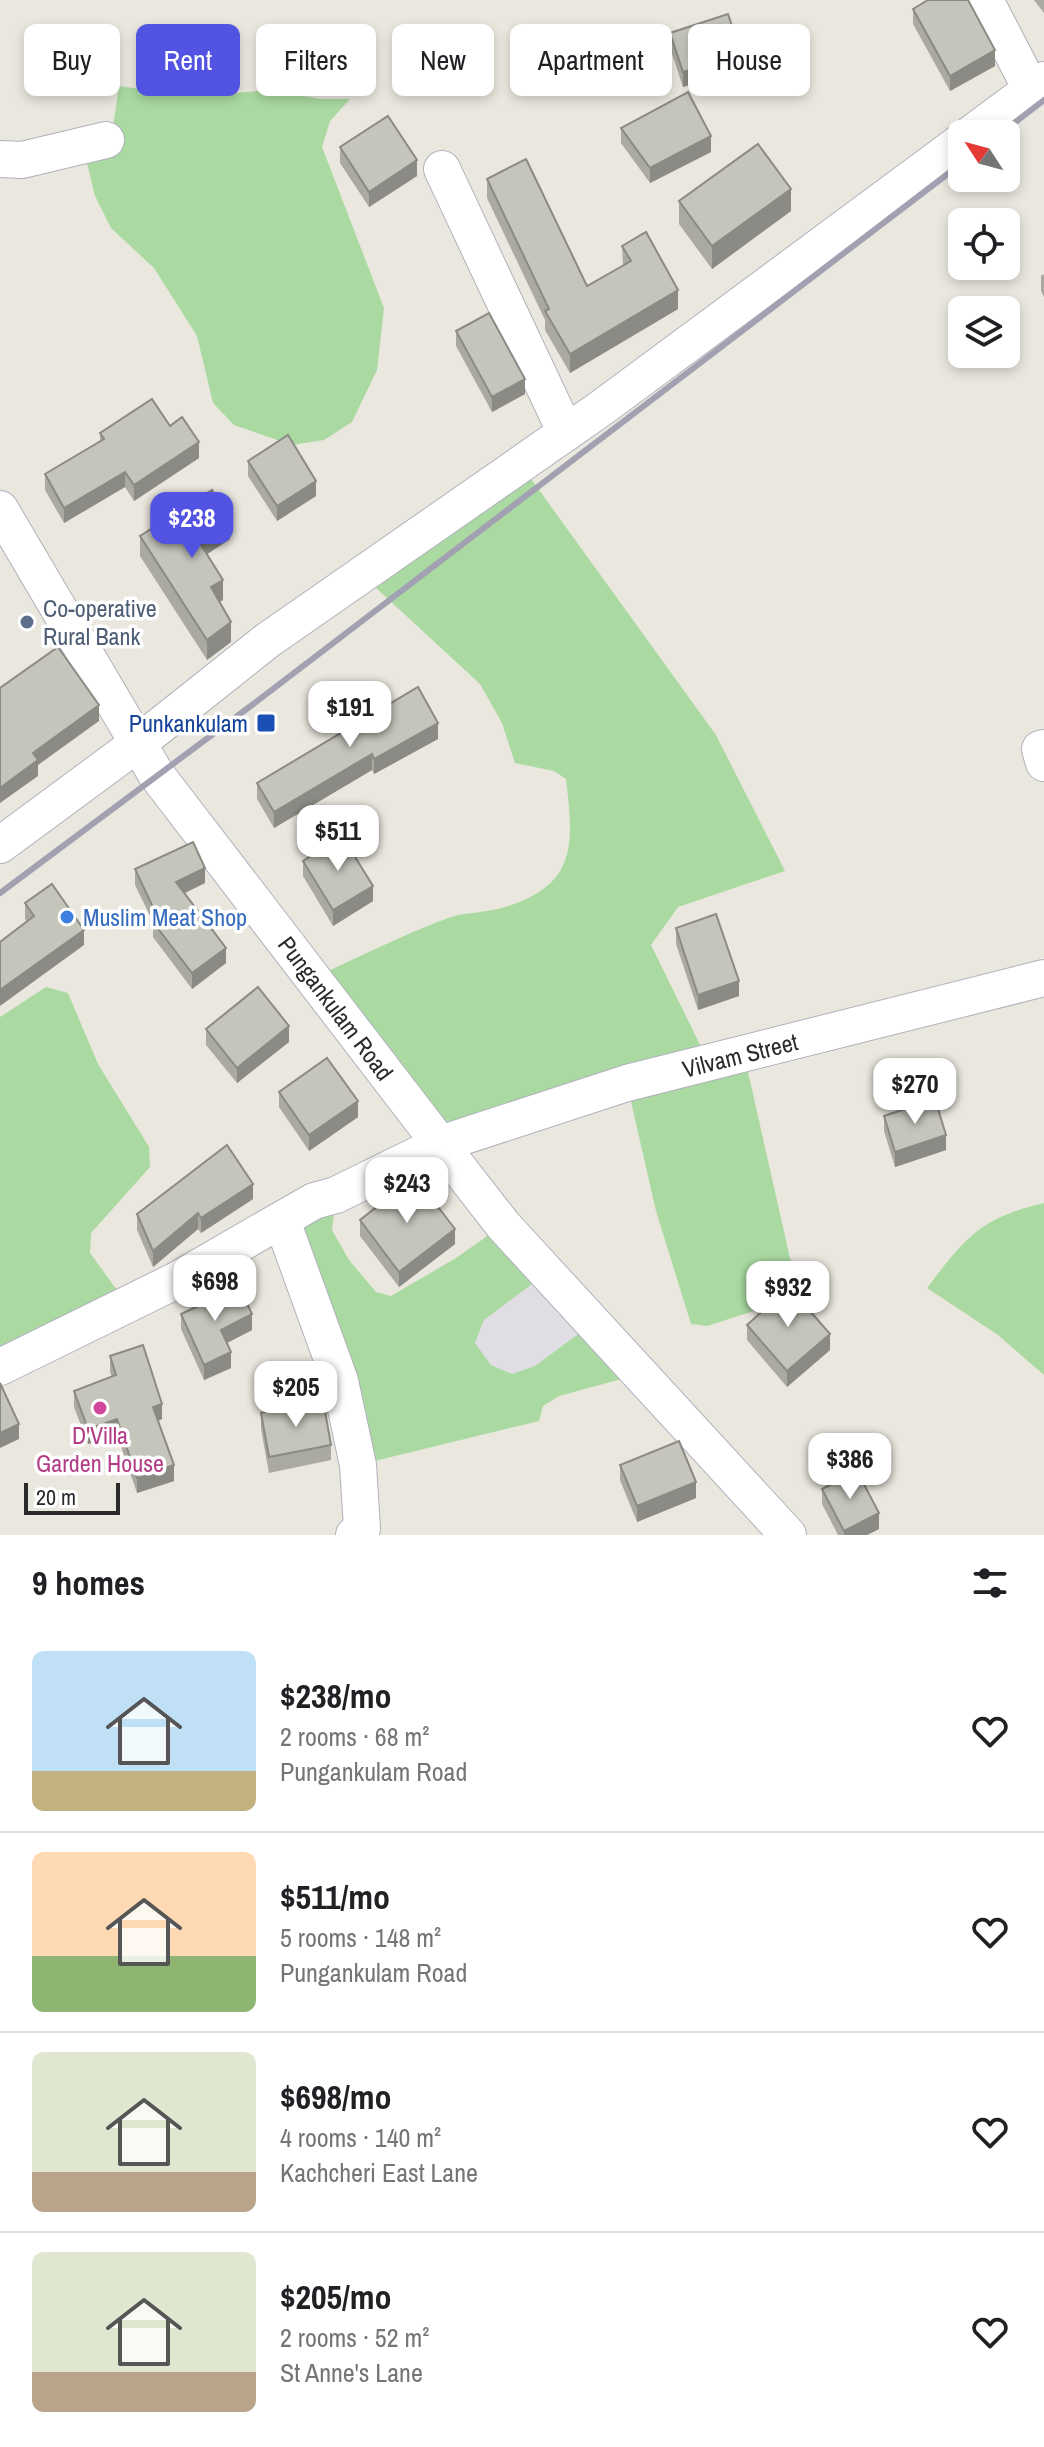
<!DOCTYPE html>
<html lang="en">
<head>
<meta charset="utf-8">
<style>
	body { margin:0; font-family:"Archivo Narrow",sans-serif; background:#f2f2f2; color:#202124; height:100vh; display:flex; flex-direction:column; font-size:30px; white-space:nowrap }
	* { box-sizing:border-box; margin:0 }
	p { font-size:26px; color:#757577 }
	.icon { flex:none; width:44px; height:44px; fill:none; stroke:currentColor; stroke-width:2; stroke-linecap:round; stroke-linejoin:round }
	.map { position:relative; height:1535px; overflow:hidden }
	.panel { display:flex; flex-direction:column; background:#fff; flex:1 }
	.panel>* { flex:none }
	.guide { position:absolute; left:24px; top:24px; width:996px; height:72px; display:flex; gap:16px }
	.needle { width:52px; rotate:306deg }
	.buttons { position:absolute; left:948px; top:120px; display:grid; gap:16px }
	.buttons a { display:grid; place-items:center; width:72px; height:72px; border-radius:12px; background:#fff; box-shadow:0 4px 12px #0003; font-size:40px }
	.scale { position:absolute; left:24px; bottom:20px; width:96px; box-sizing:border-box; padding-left:8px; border:4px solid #2a2a2a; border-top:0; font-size:22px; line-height:28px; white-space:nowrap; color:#2a2a2a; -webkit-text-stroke:6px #fff; paint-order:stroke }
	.price { position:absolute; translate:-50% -68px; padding:0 18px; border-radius:16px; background:#fff; color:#222; font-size:26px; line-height:52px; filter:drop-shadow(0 2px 4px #0008) }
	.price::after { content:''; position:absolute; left:50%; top:48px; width:24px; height:18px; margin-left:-12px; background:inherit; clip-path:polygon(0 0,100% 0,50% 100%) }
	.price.selected { background:#5252e3; color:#fff }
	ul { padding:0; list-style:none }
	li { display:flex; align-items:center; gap:24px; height:200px; padding:0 32px }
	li+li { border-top:2px solid #e0e0e0 }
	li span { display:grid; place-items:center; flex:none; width:224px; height:160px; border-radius:12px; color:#555 }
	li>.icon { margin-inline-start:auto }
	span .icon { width:96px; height:96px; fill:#fffc; stroke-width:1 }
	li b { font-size:34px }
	h2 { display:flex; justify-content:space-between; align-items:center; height:96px; padding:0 32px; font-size:34px }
	.tag { padding:0 28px; border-radius:12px; background:#fff; box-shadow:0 4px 12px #0003; font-size:28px; line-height:72px }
	.tag.selected { background:#5252e3; color:#fff }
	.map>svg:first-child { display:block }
	.industrial { fill:#e0dde4 }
	.grass { fill:#aadaa1 }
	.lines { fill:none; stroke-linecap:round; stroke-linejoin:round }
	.minor-casing { stroke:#b1b1bc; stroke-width:38 }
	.minor { stroke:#fff; stroke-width:36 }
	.rail { stroke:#a2a1b2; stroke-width:6 }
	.wall { fill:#aaa9a2 }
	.shaded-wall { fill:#8b8a84 }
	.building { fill:#c6c5bc; stroke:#8b8a84; stroke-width:2 }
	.service-dot { fill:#5c6f8a; stroke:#fff; stroke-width:3 }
	.transit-dot { fill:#1a4fb4; stroke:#fff; stroke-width:3 }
	.shop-dot { fill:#3f7fe0; stroke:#fff; stroke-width:3 }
	.hotel-dot { fill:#d1479c; stroke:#fff; stroke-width:3 }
	.labels { text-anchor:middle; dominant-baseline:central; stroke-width:7; stroke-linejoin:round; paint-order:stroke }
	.service-label { font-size:24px; fill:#4e5e75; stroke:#fff; text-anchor:start }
	.transit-label { font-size:24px; fill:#164399; stroke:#fff; text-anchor:end }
	.shop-label { font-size:24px; fill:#366cbe; stroke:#fff; text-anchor:start }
	.street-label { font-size:24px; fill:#2a2a2a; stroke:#fff }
	.hotel-label { font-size:24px; fill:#b23c85; stroke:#fff }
</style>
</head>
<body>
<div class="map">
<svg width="1044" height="1535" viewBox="0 0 1044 1535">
	<rect width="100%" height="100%" fill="#eae7de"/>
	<polygon class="industrial" points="548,1272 593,1323 535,1366 512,1375 491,1365 475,1343 484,1320"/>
	<g class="grass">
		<polygon points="119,86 168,93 203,87 235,93 270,90 320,99 350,99 330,121 322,147 384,308 377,370 352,422 324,440 292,445 234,425 213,403 197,336 154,268 111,228 95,196 87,163 113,126"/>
		<path d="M521,465L716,735L785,871L678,907L651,945L709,1063L744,1054L796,1285L782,1302L707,1326L691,1324L656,1211L627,1084L440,1144L313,978C357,958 402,935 448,918C465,912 484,913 502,908C577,886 574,846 566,779L554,771L515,763L502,723L480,684L362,575Z"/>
		<polygon points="46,987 68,993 98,1064 149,1147 150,1167 91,1233 90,1253 128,1305 0,1367 0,1017"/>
		<polygon points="336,1195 332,1230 349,1260 376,1292 391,1296 456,1258 503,1225 548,1272 484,1320 475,1343 491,1365 512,1374 535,1366 593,1323 640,1374 559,1396 543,1406 539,1421 358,1465 282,1221"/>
		<path d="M1044,1203V1375L998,1335L927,1288C966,1237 980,1218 1044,1203Z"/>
	</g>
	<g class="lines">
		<defs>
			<g id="minor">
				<polyline points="985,0 1031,89"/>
				<polyline points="971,134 1044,80"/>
				<polyline points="0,159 22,160 106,140"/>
				<polyline points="442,169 566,433"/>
				<polyline points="0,509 156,774 440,1144 503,1225 788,1535"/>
				<polyline points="1044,748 1040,749 1044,763"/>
				<polyline points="0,845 137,744 268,640 600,409 962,141"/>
				<polyline points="282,1221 340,1381 358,1465 362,1528 354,1535"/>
				<polyline points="0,1367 175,1281 314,1201 336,1195 440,1144 627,1083 1044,978"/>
			</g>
		</defs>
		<use href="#minor" class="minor-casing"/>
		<use href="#minor" class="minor"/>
		<g class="rail">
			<polyline points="1000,134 1044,100"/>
			<polyline points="0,893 252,705 962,163"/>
		</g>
	</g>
	<g class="wall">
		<polygon points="1034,0 1044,0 1044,13"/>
		<polygon points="913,9 995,66 950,91 913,24"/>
		<polygon points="670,33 741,69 683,87 670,48"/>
		<polygon points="621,128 711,152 650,183 621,143"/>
		<polygon points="340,147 417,176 369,207 340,163"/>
		<polygon points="487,179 587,286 623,266 622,246 678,309 570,373 545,330 545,320 487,198"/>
		<polygon points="679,201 791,211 712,269 679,224"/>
		<polygon points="1044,274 1044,297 1041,291 1041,276"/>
		<polygon points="456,331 525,394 492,412 456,346"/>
		<polygon points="170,426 199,458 134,501 125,487 64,523 45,490 45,474 100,442 100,433"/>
		<polygon points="248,461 316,496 277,521 248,476"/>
		<polygon points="140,536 230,539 207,554 223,600 219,602 231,642 207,660 140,556"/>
		<polygon points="438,739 374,774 372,770 274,828 257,799 257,783"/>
		<polygon points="303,861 373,901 333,926 303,876"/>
		<polygon points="135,869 205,883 185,893 226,963 192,989 153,937 153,922 135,885"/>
		<polygon points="25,903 84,945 27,922 25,919"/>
		<polygon points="676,928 739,996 698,1010 676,944"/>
		<polygon points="206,1029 289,1042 237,1083 206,1045"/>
		<polygon points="279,1092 358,1117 309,1151 279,1107"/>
		<polygon points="884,1116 946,1150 895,1167 884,1131"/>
		<polygon points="253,1199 201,1233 198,1229 153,1267 137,1230 137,1214"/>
		<polygon points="360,1220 455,1244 399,1287 360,1236"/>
		<polygon points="181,1314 252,1330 227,1343 231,1368 204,1380 181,1329"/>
		<polygon points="747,1325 830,1350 787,1387 747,1340"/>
		<polygon points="110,1356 162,1419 158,1421 174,1481 137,1493 117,1435 88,1444 74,1407 74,1391 112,1377 110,1372"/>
		<polygon points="261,1413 331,1445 331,1460 269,1473 261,1429"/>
		<polygon points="620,1465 696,1498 637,1522 620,1480"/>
		<polygon points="822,1489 879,1529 867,1535 838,1535 822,1504"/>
	</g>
	<g class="shaded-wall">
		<polygon points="995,50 995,66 950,91 950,76"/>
		<polygon points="741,53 741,69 683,87 683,72"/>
		<polygon points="711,136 711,152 650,183 650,168"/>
		<polygon points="417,160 417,176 369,207 369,192"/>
		<polygon points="791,189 791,211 712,269 712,246"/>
		<polygon points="678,290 678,309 570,373 570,354"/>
		<polygon points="525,379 525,394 492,412 492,397"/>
		<polygon points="199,442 199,458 134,501 134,485"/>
		<polygon points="125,472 125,487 64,523 64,508"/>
		<polygon points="316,481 316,496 277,521 277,506"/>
		<polygon points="230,519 230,539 198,560 198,540"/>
		<polygon points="223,580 223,600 211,607 211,587"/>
		<polygon points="231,622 231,642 207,660 207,640"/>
		<polygon points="99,705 99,721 38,765 38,776 0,803 0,788 33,753"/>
		<polygon points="438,723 438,739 374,774 374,759"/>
		<polygon points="372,754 372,770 274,828 274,812"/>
		<polygon points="205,868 205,883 176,897 176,882"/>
		<polygon points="373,886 373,901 333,926 333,910"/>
		<polygon points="84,930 84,945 0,1006 0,990"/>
		<polygon points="226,948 226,963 192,989 192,973"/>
		<polygon points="739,981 739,996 698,1010 698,995"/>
		<polygon points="289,1026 289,1042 237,1083 237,1068"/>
		<polygon points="358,1101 358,1117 309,1151 309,1135"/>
		<polygon points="946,1135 946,1150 895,1167 895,1152"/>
		<polygon points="253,1184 253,1199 201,1233 201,1218"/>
		<polygon points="198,1213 198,1229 153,1267 153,1251"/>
		<polygon points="455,1229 455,1244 399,1287 399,1272"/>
		<polygon points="252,1314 252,1330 221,1346 221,1330"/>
		<polygon points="830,1334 830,1350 787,1387 787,1371"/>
		<polygon points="231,1352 231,1368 204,1380 204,1365"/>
		<polygon points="162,1404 162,1419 153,1422 153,1407"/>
		<polygon points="117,1419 117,1435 88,1444 88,1429"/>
		<polygon points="19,1424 19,1439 0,1448 0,1433"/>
		<polygon points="174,1465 174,1481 137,1493 137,1478"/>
		<polygon points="696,1482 696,1498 637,1522 637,1506"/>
		<polygon points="879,1513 879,1529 867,1535 844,1535 844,1531"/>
	</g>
	<g class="building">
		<polygon points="928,0 968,0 995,50 950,76 913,9"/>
		<polygon points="728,14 741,53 683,72 670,33"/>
		<polygon points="688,92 711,136 650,168 621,128"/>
		<polygon points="388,116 417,160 369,192 340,147"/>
		<polygon points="758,144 791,189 712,246 679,201"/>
		<polygon points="526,159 587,286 631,261 622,246 646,232 678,290 570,354 545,311 549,309 487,179"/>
		<polygon points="489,313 525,379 492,397 456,331"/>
		<polygon points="152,399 170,426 182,417 199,442 134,485 125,472 64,508 45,474 104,439 100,433"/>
		<polygon points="288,435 316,481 277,506 248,461"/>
		<polygon points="212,490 230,519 198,540 223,580 211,587 231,622 207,640 140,536"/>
		<polygon points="58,647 99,705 33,753 38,760 0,788 0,688"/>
		<polygon points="418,687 438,723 374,759 372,754 274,812 257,783"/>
		<polygon points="342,836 373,886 333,910 303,861"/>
		<polygon points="193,842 205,868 176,882 226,948 192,973 153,922 158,918 135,869"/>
		<polygon points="52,884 84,930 0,990 0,942 34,916 25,903"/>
		<polygon points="716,914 739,981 698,995 676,928"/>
		<polygon points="258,987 289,1026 237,1068 206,1029"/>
		<polygon points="327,1058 358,1101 309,1135 279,1092"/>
		<polygon points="935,1099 946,1135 895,1152 884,1116"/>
		<polygon points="227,1145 253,1184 201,1218 198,1213 153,1251 137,1214"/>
		<polygon points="415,1177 455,1229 399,1272 360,1220"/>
		<polygon points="239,1287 252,1314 221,1330 231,1352 204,1365 181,1314"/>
		<polygon points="789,1287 830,1334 787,1371 747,1325"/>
		<polygon points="143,1345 162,1404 153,1407 174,1465 137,1478 117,1419 88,1429 74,1391 116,1375 110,1356"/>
		<polygon points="0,1383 19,1424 0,1433"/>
		<polygon points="323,1400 331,1445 269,1457 261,1413"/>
		<polygon points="679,1441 696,1482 637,1506 620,1465"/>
		<polygon points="857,1471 879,1513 844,1531 822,1489"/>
	</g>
	<circle class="service-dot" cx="27" cy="622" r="8"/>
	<rect class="transit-dot" x="256" y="713" width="20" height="20" rx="4"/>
	<circle class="shop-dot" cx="67" cy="917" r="8"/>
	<circle class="hotel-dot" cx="100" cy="1408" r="8"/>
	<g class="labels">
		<g class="service-label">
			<text x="43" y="608">Co-operative<tspan x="43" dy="28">Rural Bank</tspan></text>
		</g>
		<g class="transit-label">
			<text x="248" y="723">Punkankulam</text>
		</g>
		<g class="shop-label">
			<text x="83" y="917">Muslim Meat Shop</text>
		</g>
		<g class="street-label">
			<text transform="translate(336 1008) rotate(53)">Pungankulam Road</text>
			<text transform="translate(740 1055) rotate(-14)">Vilvam Street</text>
		</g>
		<g class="hotel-label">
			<text x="100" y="1435">D'Villa<tspan x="100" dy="28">Garden House</tspan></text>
		</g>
	</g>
</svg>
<div class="buttons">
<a><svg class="needle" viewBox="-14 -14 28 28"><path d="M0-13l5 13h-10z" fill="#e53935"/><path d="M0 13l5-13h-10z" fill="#757577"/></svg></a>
<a><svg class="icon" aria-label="locate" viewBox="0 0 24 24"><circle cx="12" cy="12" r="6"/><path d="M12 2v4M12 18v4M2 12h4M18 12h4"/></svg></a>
<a><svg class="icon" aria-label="layers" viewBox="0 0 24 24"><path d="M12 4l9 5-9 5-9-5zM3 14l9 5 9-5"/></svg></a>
</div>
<div class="scale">20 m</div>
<b class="price selected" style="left:192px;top:560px">$238</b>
<b class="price" style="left:350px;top:749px">$191</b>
<b class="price" style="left:338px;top:873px">$511</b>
<b class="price" style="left:915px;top:1126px">$270</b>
<b class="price" style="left:407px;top:1225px">$243</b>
<b class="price" style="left:215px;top:1323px">$698</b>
<b class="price" style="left:788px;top:1329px">$932</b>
<b class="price" style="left:296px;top:1429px">$205</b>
<b class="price" style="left:850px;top:1501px">$386</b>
<div class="guide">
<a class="tag">Buy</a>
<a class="tag selected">Rent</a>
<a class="tag">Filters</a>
<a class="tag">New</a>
<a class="tag">Apartment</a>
<a class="tag">House</a>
</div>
</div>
<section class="panel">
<h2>9 homes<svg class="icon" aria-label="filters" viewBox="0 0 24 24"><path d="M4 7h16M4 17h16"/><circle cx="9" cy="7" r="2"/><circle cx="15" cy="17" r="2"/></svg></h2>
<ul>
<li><span style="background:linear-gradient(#bfe0f5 75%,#c2b280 0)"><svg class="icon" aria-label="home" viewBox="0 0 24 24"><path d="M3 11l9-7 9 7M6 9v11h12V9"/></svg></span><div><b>$238/mo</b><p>2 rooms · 68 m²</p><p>Pungankulam Road</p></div><svg class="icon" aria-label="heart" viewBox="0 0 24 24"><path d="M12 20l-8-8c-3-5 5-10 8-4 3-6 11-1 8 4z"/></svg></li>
<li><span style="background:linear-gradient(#ffd9b3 65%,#8fb573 0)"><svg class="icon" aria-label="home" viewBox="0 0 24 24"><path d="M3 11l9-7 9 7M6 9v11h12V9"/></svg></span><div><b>$511/mo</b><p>5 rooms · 148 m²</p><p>Pungankulam Road</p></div><svg class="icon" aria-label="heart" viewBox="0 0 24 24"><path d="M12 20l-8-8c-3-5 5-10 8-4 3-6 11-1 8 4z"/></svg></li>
<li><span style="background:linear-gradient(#dfe7d0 75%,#b9a48a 0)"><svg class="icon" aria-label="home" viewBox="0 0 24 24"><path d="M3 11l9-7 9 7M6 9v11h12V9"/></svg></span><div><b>$698/mo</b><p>4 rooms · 140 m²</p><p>Kachcheri East Lane</p></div><svg class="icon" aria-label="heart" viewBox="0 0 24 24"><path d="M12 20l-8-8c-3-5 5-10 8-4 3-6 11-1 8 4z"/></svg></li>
<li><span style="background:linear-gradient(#dfe7d0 75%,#b9a48a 0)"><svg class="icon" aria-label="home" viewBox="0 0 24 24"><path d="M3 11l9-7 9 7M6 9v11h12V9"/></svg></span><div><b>$205/mo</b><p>2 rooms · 52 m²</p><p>St Anne's Lane</p></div><svg class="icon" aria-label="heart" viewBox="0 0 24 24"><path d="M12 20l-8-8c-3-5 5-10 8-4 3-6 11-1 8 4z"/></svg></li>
</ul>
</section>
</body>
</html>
